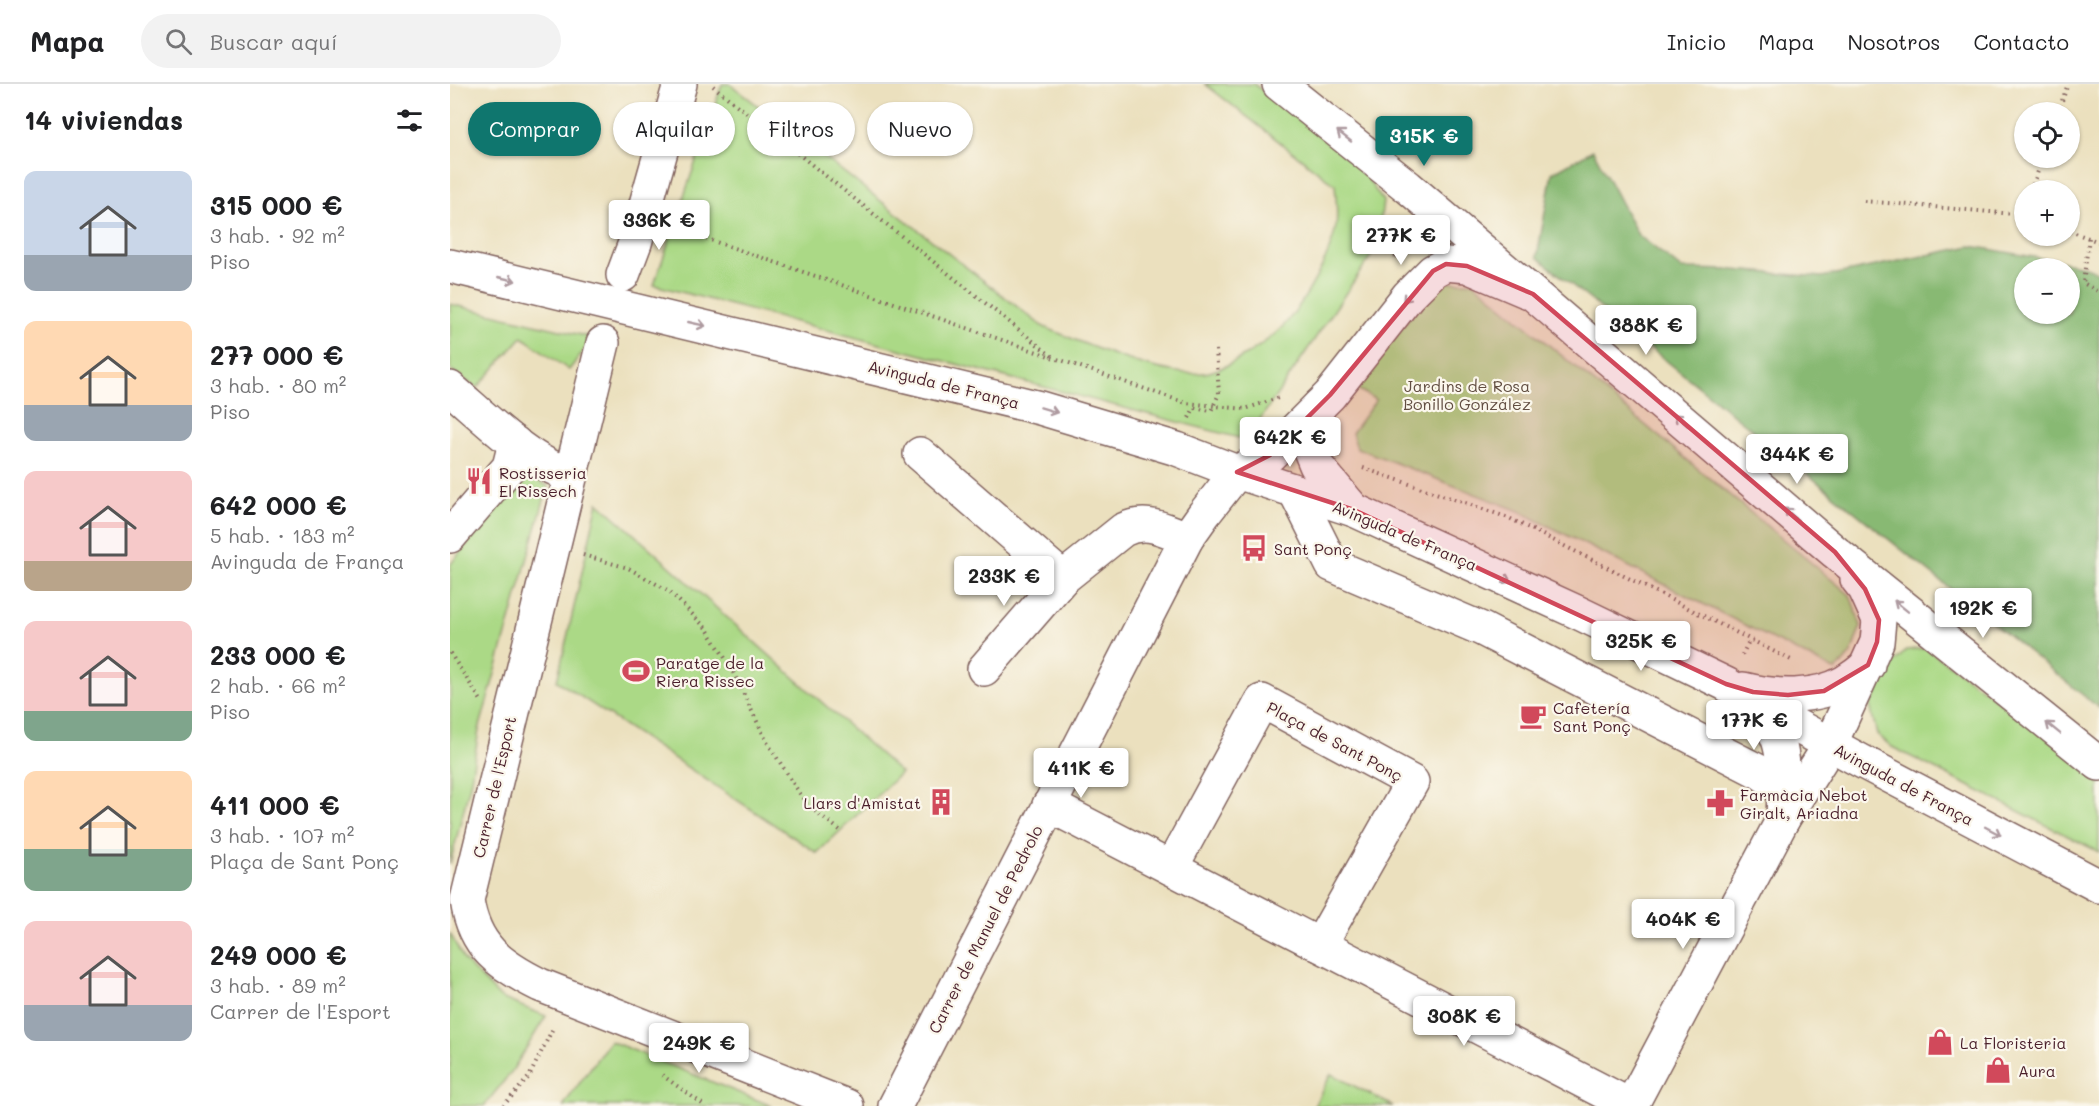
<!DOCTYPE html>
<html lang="es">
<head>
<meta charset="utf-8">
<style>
	body { margin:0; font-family:Mali,sans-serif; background:#f2f2f2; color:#202124; height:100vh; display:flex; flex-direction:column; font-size:22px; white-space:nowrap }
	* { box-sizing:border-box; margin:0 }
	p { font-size:20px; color:#757577 }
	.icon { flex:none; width:33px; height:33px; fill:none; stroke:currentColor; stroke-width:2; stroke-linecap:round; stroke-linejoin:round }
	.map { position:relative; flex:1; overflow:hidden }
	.sheet { display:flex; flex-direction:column; background:#fff; width:450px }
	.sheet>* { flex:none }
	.banner { position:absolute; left:18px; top:18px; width:570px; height:54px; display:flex; gap:12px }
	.buttons { position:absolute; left:1564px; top:18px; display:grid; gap:12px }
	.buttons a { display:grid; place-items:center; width:66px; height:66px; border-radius:50%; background:#fff; box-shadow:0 2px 4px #0004; font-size:30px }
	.price { position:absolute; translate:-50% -51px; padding:0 14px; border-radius:6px; background:#fff; color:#222; font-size:20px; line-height:39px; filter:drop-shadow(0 2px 3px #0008) }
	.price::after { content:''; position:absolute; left:50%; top:36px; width:18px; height:14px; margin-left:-9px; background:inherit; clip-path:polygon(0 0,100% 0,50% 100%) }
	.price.current { background:#0f766e; color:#fff }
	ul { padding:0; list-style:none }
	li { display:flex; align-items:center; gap:18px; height:150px; padding:0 24px }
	li span { display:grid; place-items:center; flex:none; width:168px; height:120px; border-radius:12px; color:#555 }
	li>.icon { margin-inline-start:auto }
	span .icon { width:72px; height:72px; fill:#fffc; stroke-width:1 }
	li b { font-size:26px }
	h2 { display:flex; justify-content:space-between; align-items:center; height:72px; padding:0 24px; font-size:26px }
	.tag { padding:0 21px; border-radius:27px; background:#fff; box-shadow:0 2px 4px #0004; font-size:21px; line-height:54px }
	.tag.current { background:#0f766e; color:#fff }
	header { display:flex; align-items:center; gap:36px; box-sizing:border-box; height:84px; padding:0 30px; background:#fff; border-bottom:2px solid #e0e0e0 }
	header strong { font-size:28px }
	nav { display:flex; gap:33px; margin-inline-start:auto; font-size:21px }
	.search { width:420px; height:54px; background:#f2f2f2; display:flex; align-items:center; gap:15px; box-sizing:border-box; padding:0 21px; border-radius:33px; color:#757577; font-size:22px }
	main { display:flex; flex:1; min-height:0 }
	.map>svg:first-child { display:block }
	.green { fill:#abd986; stroke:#7a7c58; stroke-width:1.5 }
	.forest { fill:#88b973; stroke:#696c4f; stroke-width:1.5; fill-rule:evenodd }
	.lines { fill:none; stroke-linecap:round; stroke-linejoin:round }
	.minor-casing { stroke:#82635e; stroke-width:36 }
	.major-casing { stroke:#82635e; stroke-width:36 }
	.path { stroke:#82635e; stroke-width:4; stroke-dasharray:1.5 4.5; stroke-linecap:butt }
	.minor { stroke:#fff; stroke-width:33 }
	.major { stroke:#fff; stroke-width:33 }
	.oneway { stroke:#ae9aa0 }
	.marked { fill:#d1495b; fill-opacity:0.2; stroke:#d1495b; stroke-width:4.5; stroke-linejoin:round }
	.labels { text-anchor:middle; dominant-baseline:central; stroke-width:4.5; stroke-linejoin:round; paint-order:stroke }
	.street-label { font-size:16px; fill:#4a1f2b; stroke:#fbf7ec }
	.park-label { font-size:16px; fill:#624e42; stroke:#fbf7ec }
	.poi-label { font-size:16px; fill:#4a1f2b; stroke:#fbf7ec; text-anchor:start }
</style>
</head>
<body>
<header>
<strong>Mapa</strong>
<div class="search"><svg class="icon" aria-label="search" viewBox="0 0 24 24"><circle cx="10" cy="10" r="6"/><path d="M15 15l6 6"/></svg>Buscar aquí</div>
<nav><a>Inicio</a><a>Mapa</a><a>Nosotros</a><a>Contacto</a></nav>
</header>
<main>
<section class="sheet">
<h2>14 viviendas<svg class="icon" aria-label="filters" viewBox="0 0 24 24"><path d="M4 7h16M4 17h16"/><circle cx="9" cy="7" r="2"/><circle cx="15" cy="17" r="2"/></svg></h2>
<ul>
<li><span style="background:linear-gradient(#c9d6e8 70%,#9aa5b1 0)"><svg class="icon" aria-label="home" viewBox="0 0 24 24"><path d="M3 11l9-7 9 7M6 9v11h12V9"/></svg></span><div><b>315 000 €</b><p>3 hab. · 92 m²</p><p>Piso</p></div></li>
<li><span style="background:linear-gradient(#ffd9b3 70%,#9aa5b1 0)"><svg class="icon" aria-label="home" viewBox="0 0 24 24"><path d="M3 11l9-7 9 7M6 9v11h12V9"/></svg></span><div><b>277 000 €</b><p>3 hab. · 80 m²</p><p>Piso</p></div></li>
<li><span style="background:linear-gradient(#f6c9c9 75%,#b9a48a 0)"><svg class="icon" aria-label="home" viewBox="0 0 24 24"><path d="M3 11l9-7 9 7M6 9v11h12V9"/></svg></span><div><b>642 000 €</b><p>5 hab. · 183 m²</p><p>Avinguda de França</p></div></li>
<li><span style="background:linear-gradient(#f6c9c9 75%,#7fa58c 0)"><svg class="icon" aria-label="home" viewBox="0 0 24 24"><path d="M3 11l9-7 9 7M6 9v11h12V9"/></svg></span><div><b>233 000 €</b><p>2 hab. · 66 m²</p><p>Piso</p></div></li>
<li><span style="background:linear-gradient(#ffd9b3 65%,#7fa58c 0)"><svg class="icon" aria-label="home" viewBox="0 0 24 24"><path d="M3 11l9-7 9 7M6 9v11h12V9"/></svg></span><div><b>411 000 €</b><p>3 hab. · 107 m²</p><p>Plaça de Sant Ponç</p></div></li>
<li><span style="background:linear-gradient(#f6c9c9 70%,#9aa5b1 0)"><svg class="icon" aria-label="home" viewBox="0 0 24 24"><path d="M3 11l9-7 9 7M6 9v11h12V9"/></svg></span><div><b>249 000 €</b><p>3 hab. · 89 m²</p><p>Carrer de l'Esport</p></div></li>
</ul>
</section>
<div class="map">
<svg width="1649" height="1022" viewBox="0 0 1649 1022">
	<rect width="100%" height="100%" fill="#fbf7ec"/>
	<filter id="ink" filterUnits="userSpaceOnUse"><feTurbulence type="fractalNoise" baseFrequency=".0167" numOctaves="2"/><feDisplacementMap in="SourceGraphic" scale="12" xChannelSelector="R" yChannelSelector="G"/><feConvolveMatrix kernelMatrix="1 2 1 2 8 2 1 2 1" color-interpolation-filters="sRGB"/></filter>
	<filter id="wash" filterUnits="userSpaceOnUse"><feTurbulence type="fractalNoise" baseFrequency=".008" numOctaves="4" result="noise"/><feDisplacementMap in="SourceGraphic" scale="24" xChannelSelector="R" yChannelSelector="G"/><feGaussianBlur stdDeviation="1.35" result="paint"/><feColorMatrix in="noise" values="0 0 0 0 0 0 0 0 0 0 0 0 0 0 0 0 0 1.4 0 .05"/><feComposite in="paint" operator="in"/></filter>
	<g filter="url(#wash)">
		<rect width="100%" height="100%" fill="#ebe0be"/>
		<g class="green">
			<path d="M272,0H280L592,242C632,259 711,294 754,289C777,286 820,257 835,240C855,217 881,172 886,142C888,129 886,114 885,101L755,0H804L910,84L933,117L927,163L799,352L793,355L204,201Z"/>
			<polygon points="998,198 1023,198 1400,511 1411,542 1401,569 1386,587 1069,427 907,364 902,349 926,316 906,304 973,215"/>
			<polygon points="0,220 144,254 119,286 72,253 27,304 0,285"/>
			<polygon points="72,388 98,402 29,646 20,701 0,780 0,481"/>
			<polygon points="148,418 451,689 367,769 107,597"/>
			<polygon points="1476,564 1598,653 1649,697 1649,768 1442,663 1427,650 1420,622 1439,583 1457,566"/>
			<polygon points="0,849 14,876 51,914 96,932 62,987 34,1022 0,1022"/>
			<polygon points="160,957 322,1022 113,1022"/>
			<polygon points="881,990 943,1022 864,1022"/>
		</g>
		<path class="forest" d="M1143,66L1188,151L1232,185L1283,186L1372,193L1521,162L1629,181L1649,188V624L1087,173L1102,89ZM1575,184H1620V230H1575Z"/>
	</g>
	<g filter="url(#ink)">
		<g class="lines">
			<defs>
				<g id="minor">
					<polyline points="173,191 185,159 230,0"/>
					<path d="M153,259L17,816C24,863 50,881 90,901L397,1022"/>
					<path d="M0,304C32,331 80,380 120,390"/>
					<polyline points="869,322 857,359 866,381 904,426"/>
					<polyline points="470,370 613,494"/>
					<polyline points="845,407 882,481 1032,545 1310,688 1334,704"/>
					<polyline points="0,452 59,383 65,359"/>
					<path d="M534,585L613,494L673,446C696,434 715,446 737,454"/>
					<polyline points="599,721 1181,1022"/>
					<polyline points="721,784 812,617 962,698 870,861"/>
					<polyline points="445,1022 737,454 754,430 787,388 820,371 880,311 958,212 983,187 996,180 1017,182 1076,207"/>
					<polyline points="1181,1022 1333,735"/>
				</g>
				<g id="major">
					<polyline points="829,0 958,103 1385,468 1649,680"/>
					<polyline points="0,182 590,324 727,365 787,388 904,426 1129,529 1276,600 1312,623 1411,677 1649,802"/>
					<path d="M1293,605C1324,613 1366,615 1395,598C1403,593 1411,587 1418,581"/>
					<path d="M1300,625C1307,632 1317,637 1322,644C1337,663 1334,711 1333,735"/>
					<polyline points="1333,735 1380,661 1427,558 1429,536 1415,505 1407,495"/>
				</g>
			</defs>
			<use href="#minor" class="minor-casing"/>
			<use href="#major" class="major-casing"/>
			<g class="path">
				<polyline points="263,2 603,273"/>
				<polyline points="1608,28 1618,0"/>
				<polyline points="1581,106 1593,74"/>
				<polyline points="1414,117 1575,131"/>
				<polyline points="225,139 228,145 736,319 795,325 828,314"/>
				<polyline points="1620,147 1649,158"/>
				<polyline points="1639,154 1633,199 1649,208"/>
				<polyline points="945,174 959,146"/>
				<polyline points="739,334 744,324 761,327 769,310 766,265"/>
				<polyline points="913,384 1059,434 1341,576"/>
				<polyline points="133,471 178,484 219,507 257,545 280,582 317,658 357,721 391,747"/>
				<polyline points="0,569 32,618"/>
				<polyline points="1292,571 1300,555"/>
				<polyline points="212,991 255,1022"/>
				<polyline points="53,1022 79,993 104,942"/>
			</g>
			<use href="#minor" class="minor"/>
			<use href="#major" class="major"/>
		</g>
		<defs><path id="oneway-shaft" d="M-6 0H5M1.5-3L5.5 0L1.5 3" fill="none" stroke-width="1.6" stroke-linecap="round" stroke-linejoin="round" transform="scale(1.5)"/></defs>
		<g class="oneway">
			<use href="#oneway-shaft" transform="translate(894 52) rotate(-142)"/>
			<use href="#oneway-shaft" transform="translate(57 195) rotate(13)"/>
			<use href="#oneway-shaft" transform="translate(959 211) rotate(132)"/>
			<use href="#oneway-shaft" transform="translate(247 240) rotate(13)"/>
			<use href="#oneway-shaft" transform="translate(599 326) rotate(17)"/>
			<use href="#oneway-shaft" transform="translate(1231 336) rotate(-140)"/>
			<use href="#oneway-shaft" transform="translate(1341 430) rotate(-139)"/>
			<use href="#oneway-shaft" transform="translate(1053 494) rotate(25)"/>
			<use href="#oneway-shaft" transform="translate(1451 522) rotate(-141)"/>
			<use href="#oneway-shaft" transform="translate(1603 644) rotate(-141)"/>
			<use href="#oneway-shaft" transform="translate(1543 747) rotate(28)"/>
		</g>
	</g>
	<path class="marked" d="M996,180L1017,182L1083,210L1385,468L1415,505L1429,536L1427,558L1418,581L1374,607L1338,611L1303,608L1276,600L904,426L787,388L820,371L880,311L983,187Z"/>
	<defs>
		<symbol id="restaurant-bare" viewBox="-9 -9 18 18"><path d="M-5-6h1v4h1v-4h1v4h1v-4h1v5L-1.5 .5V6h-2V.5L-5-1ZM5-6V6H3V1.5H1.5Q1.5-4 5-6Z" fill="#d1495b" stroke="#fbf7ec" stroke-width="2.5" paint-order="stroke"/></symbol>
		<symbol id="bus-bare" viewBox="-9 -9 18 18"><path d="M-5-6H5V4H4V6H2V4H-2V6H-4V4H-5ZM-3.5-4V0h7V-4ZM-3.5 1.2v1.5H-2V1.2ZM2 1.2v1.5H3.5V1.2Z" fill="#d1495b" stroke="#fbf7ec" stroke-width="2.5" paint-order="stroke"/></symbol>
		<symbol id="stadium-bare" viewBox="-9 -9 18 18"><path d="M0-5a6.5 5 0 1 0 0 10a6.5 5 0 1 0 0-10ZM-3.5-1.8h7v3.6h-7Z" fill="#d1495b" stroke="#fbf7ec" stroke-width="2.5" paint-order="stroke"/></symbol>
		<symbol id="cafe-bare" viewBox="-9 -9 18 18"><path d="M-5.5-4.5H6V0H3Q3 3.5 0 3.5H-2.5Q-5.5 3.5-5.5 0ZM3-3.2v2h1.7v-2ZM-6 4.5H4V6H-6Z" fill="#d1495b" stroke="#fbf7ec" stroke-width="2.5" paint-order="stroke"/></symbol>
		<symbol id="building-bare" viewBox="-9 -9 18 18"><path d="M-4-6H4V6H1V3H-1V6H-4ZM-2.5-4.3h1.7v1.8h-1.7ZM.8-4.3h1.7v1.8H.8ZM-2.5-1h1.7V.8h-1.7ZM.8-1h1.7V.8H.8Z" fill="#d1495b" stroke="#fbf7ec" stroke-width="2.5" paint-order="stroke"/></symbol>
		<symbol id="pharmacy-bare" viewBox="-9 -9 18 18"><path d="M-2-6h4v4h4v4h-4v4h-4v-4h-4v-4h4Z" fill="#d1495b" stroke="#fbf7ec" stroke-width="2.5" paint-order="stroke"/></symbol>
		<symbol id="shop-bare" viewBox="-9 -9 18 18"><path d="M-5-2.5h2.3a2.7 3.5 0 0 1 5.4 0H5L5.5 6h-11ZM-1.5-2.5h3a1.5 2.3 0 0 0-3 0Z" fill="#d1495b" stroke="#fbf7ec" stroke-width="2.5" paint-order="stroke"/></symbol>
	</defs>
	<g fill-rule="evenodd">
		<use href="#restaurant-bare" x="10" y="378" width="38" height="38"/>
		<use href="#bus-bare" x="785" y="445" width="38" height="38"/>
		<use href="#stadium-bare" x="167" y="568" width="38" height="38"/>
		<use href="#cafe-bare" x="1064" y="613" width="38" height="38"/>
		<use href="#building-bare" x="472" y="699" width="38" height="38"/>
		<use href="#pharmacy-bare" x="1251" y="700" width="38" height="38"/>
		<use href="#shop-bare" x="1471" y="939" width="38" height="38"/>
		<use href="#shop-bare" x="1529" y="967" width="38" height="38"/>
	</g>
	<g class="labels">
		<g class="street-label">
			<text transform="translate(494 300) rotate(14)">Avinguda de França</text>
			<text transform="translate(955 451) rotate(23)">Avinguda de França</text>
			<text transform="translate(885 657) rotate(28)">Plaça de Sant Ponç</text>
			<text transform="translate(1454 700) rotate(28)">Avinguda de França</text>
			<text transform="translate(44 703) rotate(-77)">Carrer de l'Esport</text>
			<text transform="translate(535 845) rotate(-63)">Carrer de Manuel de Pedrolo</text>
		</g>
		<g class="park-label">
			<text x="1017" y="301">Jardins de Rosa<tspan x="1017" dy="18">Bonillo González</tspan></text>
		</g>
		<g class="poi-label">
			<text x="49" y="388">Rostisseria<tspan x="49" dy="18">El Rissech</tspan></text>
			<text x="824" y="464">Sant Ponç</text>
			<text x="206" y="578">Paratge de la<tspan x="206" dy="18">Riera Rissec</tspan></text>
			<text x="1103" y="623">Cafetería<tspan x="1103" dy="18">Sant Ponç</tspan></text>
			<text x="1290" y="710">Farmàcia Nebot<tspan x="1290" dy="18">Giralt, Ariadna</tspan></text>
			<text x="471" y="718" text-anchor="end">Llars d'Amistat</text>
			<text x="1510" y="958">La Floristeria</text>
			<text x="1568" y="986">Aura</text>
		</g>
	</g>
</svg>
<div class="buttons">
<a><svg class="icon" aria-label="locate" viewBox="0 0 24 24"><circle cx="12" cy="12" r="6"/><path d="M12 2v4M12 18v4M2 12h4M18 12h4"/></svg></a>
<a>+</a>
<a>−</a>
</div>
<b class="price current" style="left:974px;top:83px">315K €</b>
<b class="price" style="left:209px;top:167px">336K €</b>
<b class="price" style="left:951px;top:182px">277K €</b>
<b class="price" style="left:1196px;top:272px">388K €</b>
<b class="price" style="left:840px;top:384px">642K €</b>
<b class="price" style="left:1347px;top:401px">344K €</b>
<b class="price" style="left:554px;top:523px">233K €</b>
<b class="price" style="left:1533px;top:555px">192K €</b>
<b class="price" style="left:1191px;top:588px">325K €</b>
<b class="price" style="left:1304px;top:667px">177K €</b>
<b class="price" style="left:631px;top:715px">411K €</b>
<b class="price" style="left:1233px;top:866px">404K €</b>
<b class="price" style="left:1014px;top:963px">308K €</b>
<b class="price" style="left:249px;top:990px">249K €</b>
<div class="banner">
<a class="tag current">Comprar</a>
<a class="tag">Alquilar</a>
<a class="tag">Filtros</a>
<a class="tag">Nuevo</a>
</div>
</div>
</main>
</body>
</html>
